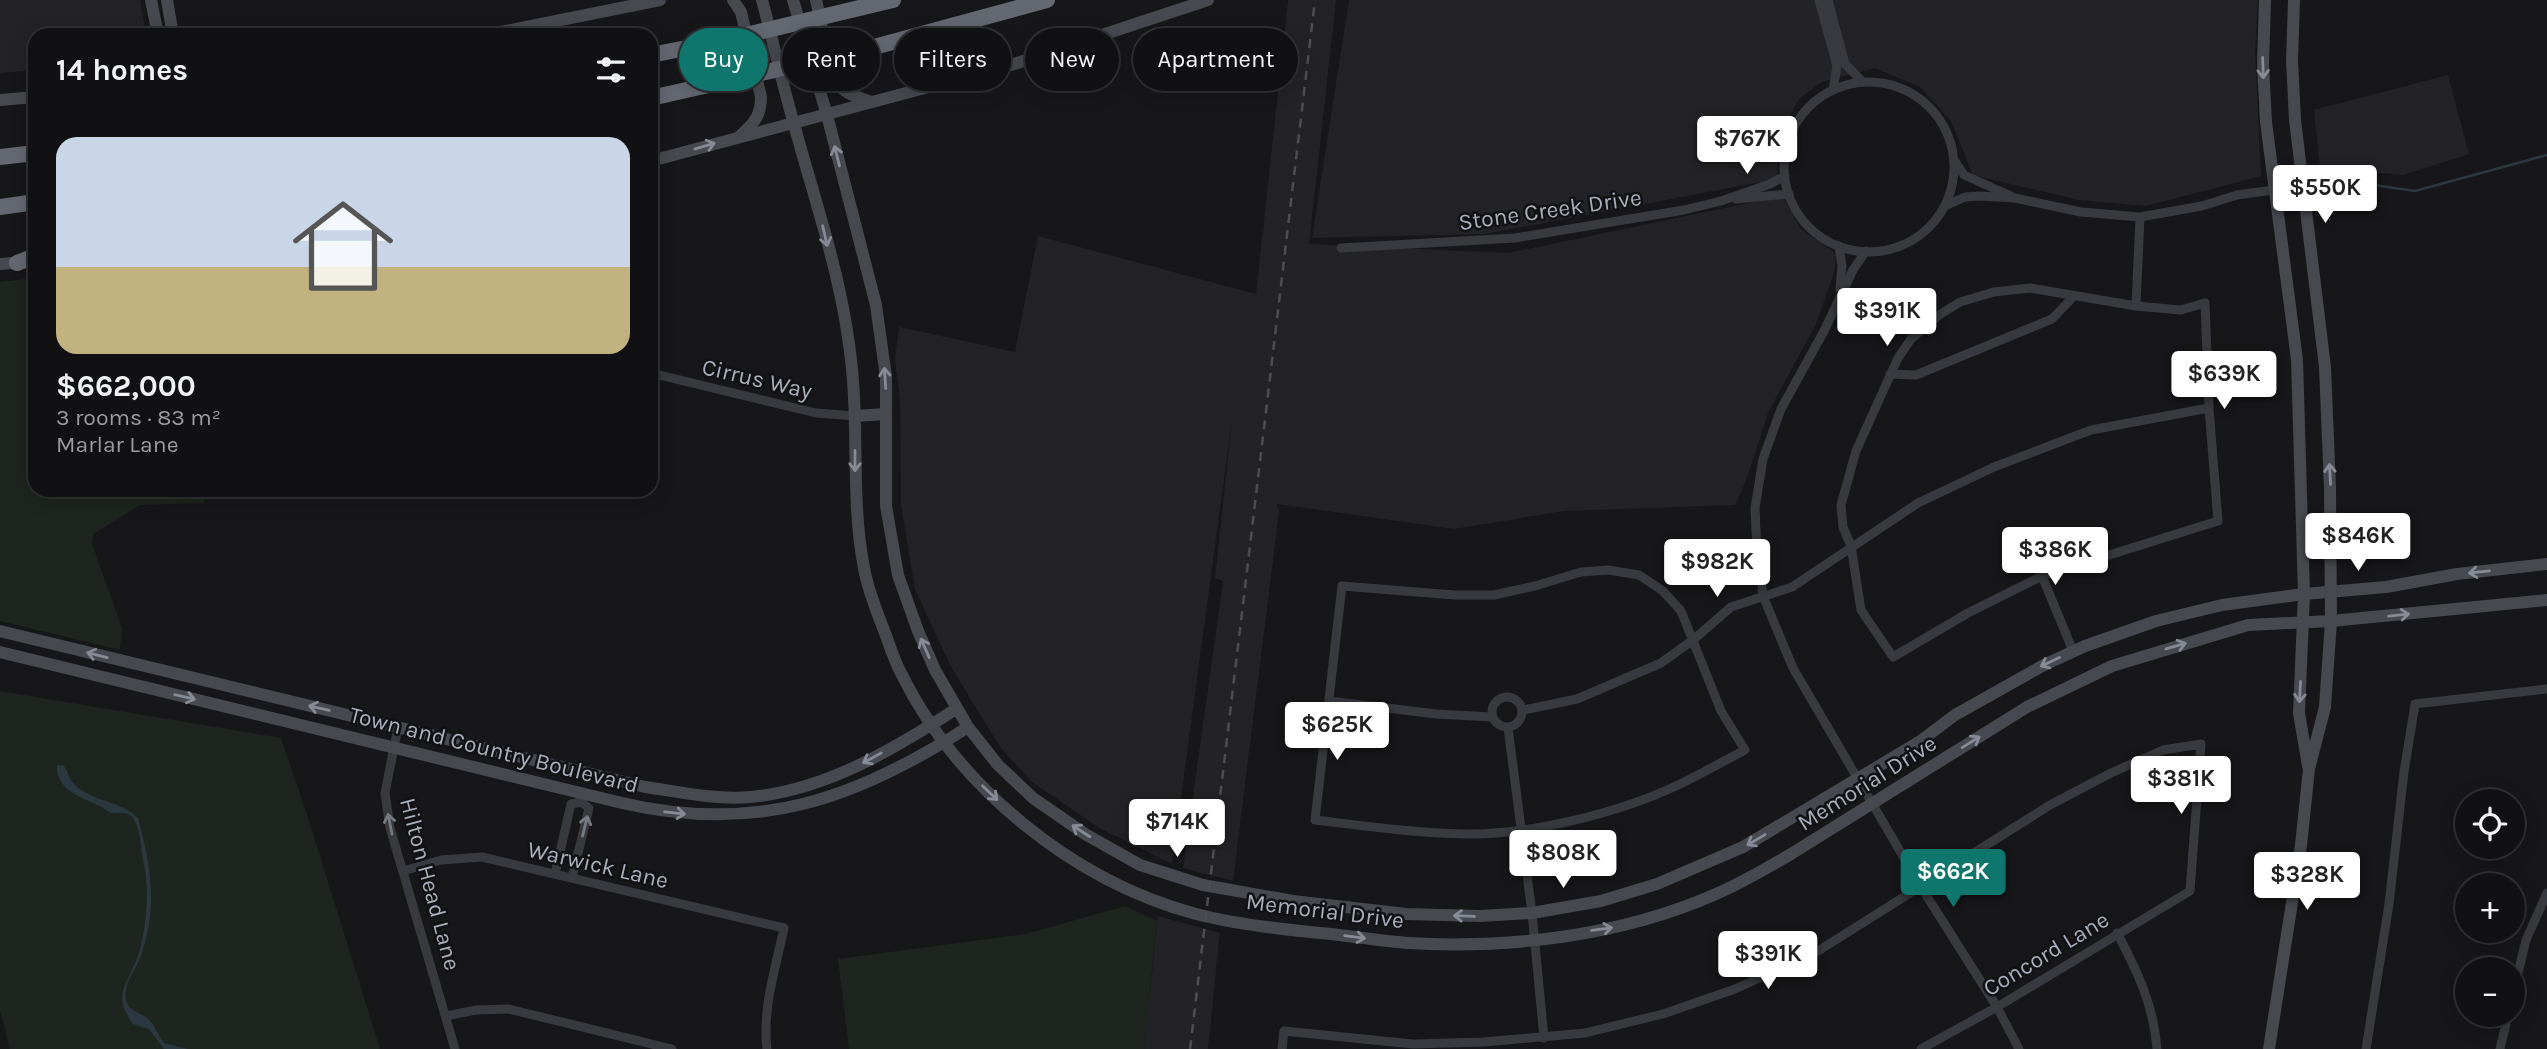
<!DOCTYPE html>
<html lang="en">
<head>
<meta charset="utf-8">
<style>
	body { margin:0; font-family:Karla,sans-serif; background:#1a1a1d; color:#f1f3f6; height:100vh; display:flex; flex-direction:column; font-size:26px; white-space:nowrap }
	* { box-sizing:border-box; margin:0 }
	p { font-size:23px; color:#9c9da0 }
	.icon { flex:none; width:38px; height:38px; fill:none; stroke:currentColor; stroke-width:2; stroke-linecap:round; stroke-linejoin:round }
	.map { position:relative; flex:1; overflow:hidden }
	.details { position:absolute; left:28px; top:28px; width:630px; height:469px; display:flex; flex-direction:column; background:#111114; border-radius:21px; box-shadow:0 4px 18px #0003,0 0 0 2px #303134 }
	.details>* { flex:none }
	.guide { position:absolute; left:679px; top:28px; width:665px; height:63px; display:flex; gap:14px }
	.tools { position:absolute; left:2455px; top:789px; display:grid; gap:14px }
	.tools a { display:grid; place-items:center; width:70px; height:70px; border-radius:50%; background:#111114; box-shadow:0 4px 18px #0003,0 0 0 2px #303134; font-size:35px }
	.price { position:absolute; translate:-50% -60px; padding:0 16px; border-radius:7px; background:#fff; color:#222; font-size:23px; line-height:46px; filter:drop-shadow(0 2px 4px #0008) }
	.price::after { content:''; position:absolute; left:50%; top:42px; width:21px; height:16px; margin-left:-10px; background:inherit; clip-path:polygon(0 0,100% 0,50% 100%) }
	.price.selected { background:#0f766e; color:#fff }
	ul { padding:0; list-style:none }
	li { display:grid; align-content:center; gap:14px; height:371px; padding:0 28px }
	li+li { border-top:2px solid #303134 }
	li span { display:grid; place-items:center; height:217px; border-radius:21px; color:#555 }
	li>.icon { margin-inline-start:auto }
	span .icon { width:126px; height:126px; fill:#fffc; stroke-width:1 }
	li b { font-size:30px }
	h2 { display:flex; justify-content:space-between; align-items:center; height:84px; padding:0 28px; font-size:30px }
	.pill { padding:0 24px; border-radius:32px; background:#111114; box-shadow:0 4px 18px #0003,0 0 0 2px #303134; font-size:24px; line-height:63px }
	.pill.selected { background:#0f766e; color:#fff }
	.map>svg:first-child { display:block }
	.built { fill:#232327 }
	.green { fill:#1d251e }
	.water { fill:#2c383f }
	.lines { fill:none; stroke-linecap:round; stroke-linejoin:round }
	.stream { stroke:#2c383f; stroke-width:2.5 }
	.street { stroke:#383a3f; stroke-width:9 }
	.secondary { stroke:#46494f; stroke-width:12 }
	.highway { stroke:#646871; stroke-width:16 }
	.rail { stroke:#4b4e54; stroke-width:2.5; stroke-dasharray:9 7; stroke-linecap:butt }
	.oneway { stroke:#868b95 }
	.oneway2 { stroke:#767a83 }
	.labels { text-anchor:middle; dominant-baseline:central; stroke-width:5; stroke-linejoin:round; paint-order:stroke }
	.street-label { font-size:23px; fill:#a8afbb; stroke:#121215 }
</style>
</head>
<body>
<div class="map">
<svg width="2547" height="1049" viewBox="0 0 2547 1049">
	<rect width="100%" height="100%" fill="#17171a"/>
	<g class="built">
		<polygon points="0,0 140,0 146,35 35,35 35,70 0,73"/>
		<polygon points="1288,0 1336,0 1309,244 1508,253 1782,196 1800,228 1836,254 1834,273 1816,324 1768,413 1746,481 1735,505 1564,511 1454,529 1277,504 1279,512 1233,881 1183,868 1223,581 1215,578 1232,420 1172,864 1099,828 1031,781 1000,747 950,665 915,589 901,505 900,400 895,358 899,327 1015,352 1038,236 1256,294"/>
		<polygon points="1349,0 2258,0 2255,52 2261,176 2146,206 2079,200 1973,175 1951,121 1920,87 1875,68 1822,82 1799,99 1780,136 1777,179 1485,234 1312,238"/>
		<polygon points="2448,75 2469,154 2403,175 2320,168 2314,110"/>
		<polygon points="1158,916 1220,933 1208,1049 1144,1049"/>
	</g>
	<g class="green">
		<polygon points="35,278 35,490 208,490 209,492 203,503 140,505 93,534 92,544 122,628 120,650 0,621 0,282"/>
		<polygon points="0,691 281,738 310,824 380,1049 10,1049 0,1010"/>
		<polygon points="1125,906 1157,921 1144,1049 849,1049 838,959 1026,934"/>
	</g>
	<path class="water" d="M57,765H63C68,771 69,779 74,784C92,802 120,800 138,818C151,865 158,908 141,955C136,971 123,982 126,1000C128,1010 138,1012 146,1017C154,1023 158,1035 164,1043L188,1049H164L149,1029L133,1024C111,994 128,984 138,956C146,932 150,889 144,865C141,851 141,830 133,818C127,811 121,813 114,813C108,813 104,808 100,806C81,797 56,790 57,765Z"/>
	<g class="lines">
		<polyline class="stream" points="2326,178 2415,191 2547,155"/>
		<g class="street">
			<polyline points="1819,0 1837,66 1833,90"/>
			<polyline points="1828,0 1845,64 1863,82"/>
			<circle cx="1869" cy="167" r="85"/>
			<polyline points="1954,160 1964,175 2011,196"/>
			<polyline points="1736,199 1789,194"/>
			<polyline points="1945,206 1965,197 1979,196 2015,198 2081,212 2140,217 2202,206 2237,195 2303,186"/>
			<polyline points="1839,246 1842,266 1840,289"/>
			<polyline points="1341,248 1515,238 1684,210 1721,201 1770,184 1785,176"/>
			<polyline points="1866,251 1853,270 1824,331 1781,409 1763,459 1755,508 1757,551 1763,596 1793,668 1921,887 1997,1007 2019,1049"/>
			<polygon points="2030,288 2136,306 2181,310 2205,303 2209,408 2218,521 2042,576 1968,613 1893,657 1861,610 1851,546 1843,527 1841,505 1856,451 1898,358 1911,339 1939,315 1960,302 1994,292"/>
			<polyline points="2136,306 2140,217"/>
			<polyline points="651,373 816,413 855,416"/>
			<polyline points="1890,374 1916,375 2052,319 2074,296"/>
			<path d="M1608,570L1639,575L1663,591L1681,611L1721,711L1745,750C1722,762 1701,774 1678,785C1619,813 1530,835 1465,834C1415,833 1365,826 1315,820L1342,586L1454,595H1494L1535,586L1581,572Z"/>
			<polyline points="2042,576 2073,651"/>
			<circle cx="1507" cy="712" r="15"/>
			<polyline points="1329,701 1436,714 1492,717"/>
			<polyline points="1523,710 1577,699 1661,663 1693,640 1731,607 1792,587 1918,503 1994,467 2091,430 2209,408"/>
			<polyline points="398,727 385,793 390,828 455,1049"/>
			<polyline points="1508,728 1532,913 1544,1038"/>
			<path d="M403,871L441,860L482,857L784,928C776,967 762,1008 767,1049"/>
			<polyline points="555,874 571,804 581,802 589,808 572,878"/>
			<path d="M2117,933C2137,970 2154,1006 2157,1049"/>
			<polyline points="2513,994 2526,940 2547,893"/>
			<polyline points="446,1016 476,1010 509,1009 672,1049"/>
			<polyline points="1282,1049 1284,1031 1413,1044 1484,1042 1585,1033 1663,1014 1735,989 1818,951 2050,805 2111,773 2163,750 2201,744 2190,891 1997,1007 1921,1049"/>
			<polyline points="2366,1049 2389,904 2404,772 2415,704 2547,689"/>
			<polyline points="2500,1049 2508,1015"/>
		</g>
		<g class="secondary">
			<polyline points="151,0 158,35"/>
			<polyline points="167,0 173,35"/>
			<path d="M733,0L741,12L761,97C761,116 754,123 740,136"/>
			<path d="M762,0C773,41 782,83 794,124C811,187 832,249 844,313C849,341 853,370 854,398C857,455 853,512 864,568C868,591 877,612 885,633C890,646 894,660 901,673C957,787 1073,881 1196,914C1239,925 1286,930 1331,934C1356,937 1382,941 1407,943C1510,949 1621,936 1716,894C1742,883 1767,868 1791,854L2027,707L2112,666L2248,625L2331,621L2547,600"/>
			<polyline points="793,0 827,115 876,305 886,377 886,506 898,575 918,631 935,670 968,727 998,765 1033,798 1085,834 1140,865 1203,885 1293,901 1406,914 1480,916 1532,913 1601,901 1657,884 1743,847 1919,742 1955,715 2044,665 2085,646 2156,621 2222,605 2304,594 2386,587 2457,574 2547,564"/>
			<path d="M816,0C821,20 829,73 841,87C848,95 861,98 871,102"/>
			<polyline points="2265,0 2263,65 2266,122 2297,360 2304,594 2299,713 2308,766"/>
			<polyline points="486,35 660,0"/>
			<polyline points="0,100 35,97"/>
			<polyline points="651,161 1011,65 1208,0"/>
			<polyline points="0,264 24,262"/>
			<polyline points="855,416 886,414"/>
			<path d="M0,631L645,787C680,792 715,800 751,797C826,790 894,749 956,709"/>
			<path d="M0,652L622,803C756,834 855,800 968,727"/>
			<polyline points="2269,1049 2301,845 2309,769 2325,707 2331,621 2330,487 2325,367 2295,120 2292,61 2294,0"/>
		</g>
		<g class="highway">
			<polyline points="651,55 717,42 893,0"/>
			<polyline points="651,98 863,50 1047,0"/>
			<polyline points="0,157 35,153"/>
			<polyline points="0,207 35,202"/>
			<polyline points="17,263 35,256"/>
		</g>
		<polyline class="rail" points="1190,1049 1315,0"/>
	</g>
	<defs><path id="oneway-shaft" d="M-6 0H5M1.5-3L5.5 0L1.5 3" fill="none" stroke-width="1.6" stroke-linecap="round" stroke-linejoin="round" transform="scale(1.75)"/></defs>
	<g class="oneway">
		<use href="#oneway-shaft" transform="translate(2263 68) rotate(88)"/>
		<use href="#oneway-shaft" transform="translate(705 146) rotate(-16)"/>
		<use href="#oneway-shaft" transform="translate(837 156) rotate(-104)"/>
		<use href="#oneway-shaft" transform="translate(825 236) rotate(77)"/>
		<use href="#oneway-shaft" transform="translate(885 378) rotate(-94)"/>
		<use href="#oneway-shaft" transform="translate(855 461) rotate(90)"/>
		<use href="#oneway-shaft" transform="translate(2330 474) rotate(-93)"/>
		<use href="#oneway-shaft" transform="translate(2479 572) rotate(174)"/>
		<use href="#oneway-shaft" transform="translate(2399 615) rotate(-6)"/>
		<use href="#oneway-shaft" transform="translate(2176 646) rotate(-16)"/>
		<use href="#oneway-shaft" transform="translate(925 648) rotate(-114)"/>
		<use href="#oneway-shaft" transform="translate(97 655) rotate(-166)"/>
		<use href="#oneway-shaft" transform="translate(2050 662) rotate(154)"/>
		<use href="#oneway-shaft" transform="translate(2300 692) rotate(93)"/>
		<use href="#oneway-shaft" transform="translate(185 697) rotate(13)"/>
		<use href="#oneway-shaft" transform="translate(319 708) rotate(-167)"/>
		<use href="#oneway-shaft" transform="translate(1971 742) rotate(-32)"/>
		<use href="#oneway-shaft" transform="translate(872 758) rotate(151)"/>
		<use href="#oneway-shaft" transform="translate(990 793) rotate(44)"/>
		<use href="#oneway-shaft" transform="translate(675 813) rotate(6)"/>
		<use href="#oneway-shaft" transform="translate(1081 831) rotate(-147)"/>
		<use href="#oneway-shaft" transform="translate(1756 840) rotate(149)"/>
		<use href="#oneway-shaft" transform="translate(1464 916) rotate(-178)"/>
		<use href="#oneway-shaft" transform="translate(1602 929) rotate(-8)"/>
		<use href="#oneway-shaft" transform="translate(1355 937) rotate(7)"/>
	</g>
	<g class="oneway2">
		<use href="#oneway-shaft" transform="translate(390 824) rotate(-101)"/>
		<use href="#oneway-shaft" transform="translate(585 826) rotate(-76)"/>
	</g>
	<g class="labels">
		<g class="street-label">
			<text transform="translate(1550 210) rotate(-8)">Stone Creek Drive</text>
			<text transform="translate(757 379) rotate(13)">Cirrus Way</text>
			<text transform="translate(494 750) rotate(14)">Town and Country Boulevard</text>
			<text transform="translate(1867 783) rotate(-32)">Memorial Drive</text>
			<text transform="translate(598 865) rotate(13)">Warwick Lane</text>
			<text transform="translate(430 884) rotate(75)">Hilton Head Lane</text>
			<text transform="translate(1325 911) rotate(7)">Memorial Drive</text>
			<text transform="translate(2046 954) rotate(-31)">Concord Lane</text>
		</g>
	</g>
</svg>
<div class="tools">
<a><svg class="icon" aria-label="locate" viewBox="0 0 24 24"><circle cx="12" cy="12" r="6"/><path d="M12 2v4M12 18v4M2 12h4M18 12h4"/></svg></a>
<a>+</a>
<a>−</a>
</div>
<b class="price" style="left:1747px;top:176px">$767K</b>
<b class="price" style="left:2325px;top:225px">$550K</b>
<b class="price" style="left:1887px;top:348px">$391K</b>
<b class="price" style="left:2224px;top:411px">$639K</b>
<b class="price" style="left:2358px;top:573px">$846K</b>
<b class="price" style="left:2055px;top:587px">$386K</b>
<b class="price" style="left:1717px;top:599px">$982K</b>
<b class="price" style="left:1337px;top:762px">$625K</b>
<b class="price" style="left:2181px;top:816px">$381K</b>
<b class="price" style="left:1177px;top:859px">$714K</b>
<b class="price" style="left:1563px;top:890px">$808K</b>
<b class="price selected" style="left:1953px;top:909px">$662K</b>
<b class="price" style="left:2307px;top:912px">$328K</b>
<b class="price" style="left:1768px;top:991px">$391K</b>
<div class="guide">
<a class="pill selected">Buy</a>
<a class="pill">Rent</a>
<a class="pill">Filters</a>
<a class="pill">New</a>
<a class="pill">Apartment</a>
</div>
<section class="details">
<h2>14 homes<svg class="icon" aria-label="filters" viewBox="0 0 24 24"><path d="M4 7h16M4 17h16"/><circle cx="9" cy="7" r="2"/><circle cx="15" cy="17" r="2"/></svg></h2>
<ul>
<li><span style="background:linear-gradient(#c9d6e8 60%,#c2b280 0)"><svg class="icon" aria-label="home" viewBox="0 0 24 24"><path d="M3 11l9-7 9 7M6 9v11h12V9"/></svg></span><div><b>$662,000</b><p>3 rooms · 83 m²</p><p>Marlar Lane</p></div></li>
</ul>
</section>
</div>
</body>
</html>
